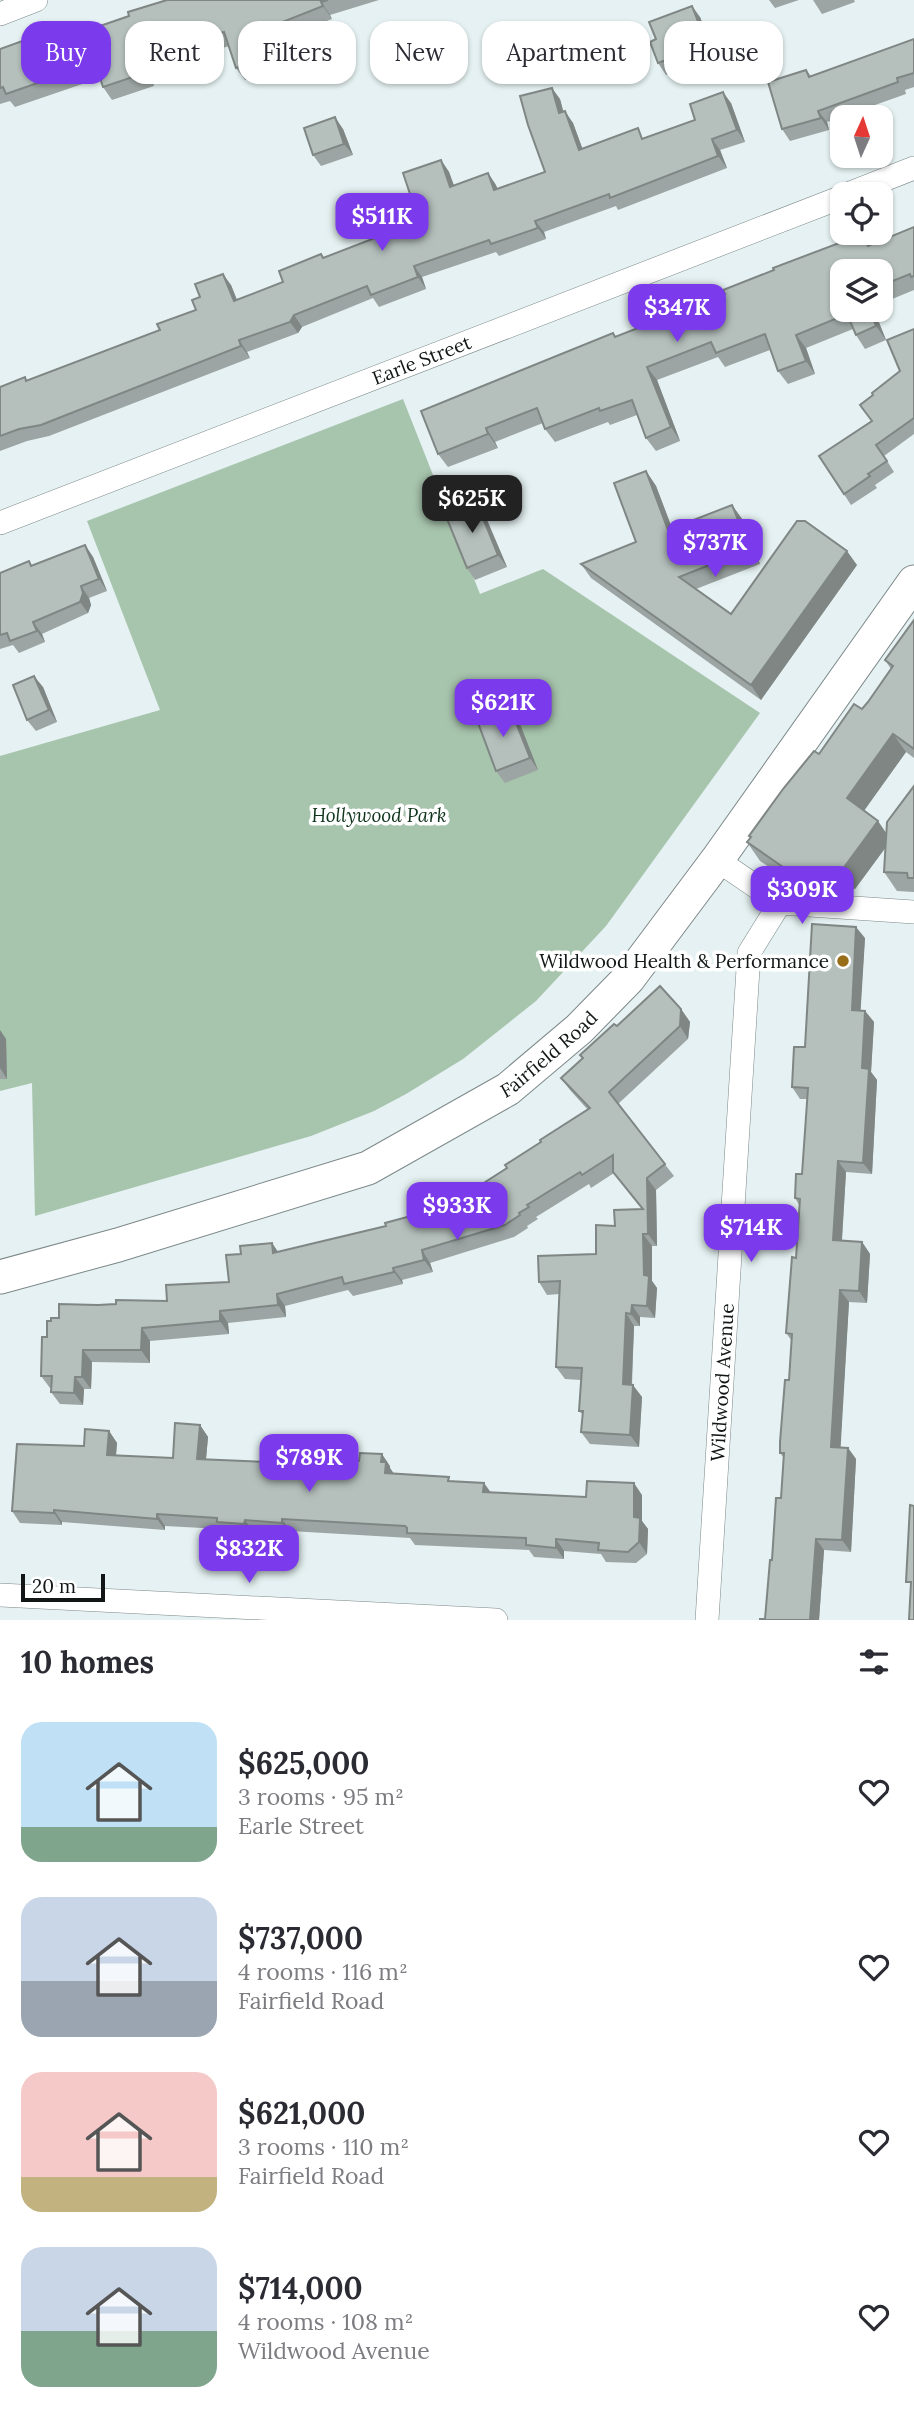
<!DOCTYPE html>
<html lang="en">
<head>
<meta charset="utf-8">
<style>
	body { margin:0; font-family:Lora,serif; background:#f7f7f7; color:#2b2b33; height:100vh; display:flex; flex-direction:column; font-size:26px; white-space:nowrap }
	* { box-sizing:border-box; margin:0 }
	p { font-size:23px; color:#7c7c81 }
	.icon { flex:none; width:38px; height:38px; fill:none; stroke:currentColor; stroke-width:2; stroke-linecap:round; stroke-linejoin:round }
	.map { position:relative; height:1620px; overflow:hidden }
	.panel { display:flex; flex-direction:column; background:#fff; flex:1 }
	.panel>* { flex:none }
	.top-card { position:absolute; left:21px; top:21px; width:873px; height:63px; display:flex; gap:14px }
	.needle { width:46px; rotate:3deg }
	.fabs { position:absolute; left:830px; top:105px; display:grid; gap:14px }
	.fabs a { display:grid; place-items:center; width:63px; height:63px; border-radius:14px; background:#fff; box-shadow:0 2px 5px #0004; font-size:35px }
	.scale { position:absolute; left:21px; bottom:18px; width:84px; box-sizing:border-box; padding-left:7px; border:4px solid #121616; border-top:0; font-size:19px; line-height:24px; white-space:nowrap; color:#121616; -webkit-text-stroke:5px #fff; paint-order:stroke }
	.price { position:absolute; translate:-50% -60px; padding:0 16px; border-radius:14px; background:#7c3aed; color:#fff; font-size:23px; line-height:46px; filter:drop-shadow(0 2px 4px #0008) }
	.price::after { content:''; position:absolute; left:50%; top:42px; width:21px; height:16px; margin-left:-10px; background:inherit; clip-path:polygon(0 0,100% 0,50% 100%) }
	.price.selected { background:#222; color:#fff }
	ul { padding:0; list-style:none }
	li { display:flex; align-items:center; gap:21px; height:175px; padding:0 21px }
	li span { display:grid; place-items:center; flex:none; width:196px; height:140px; border-radius:21px; color:#555 }
	li>.icon { margin-inline-start:auto }
	span .icon { width:84px; height:84px; fill:#fffc; stroke-width:1 }
	li b { font-size:30px }
	h2 { display:flex; justify-content:space-between; align-items:center; height:84px; padding:0 21px; font-size:30px }
	.pill { padding:0 24px; border-radius:21px; background:#fff; box-shadow:0 2px 5px #0004; font-size:24px; line-height:63px }
	.pill.selected { background:#7c3aed; color:#fff }
	.map>svg:first-child { display:block }
	.green { fill:#a7c4ad }
	.lines { fill:none; stroke-linecap:round; stroke-linejoin:round }
	.street-casing { stroke:#7d8888; stroke-width:24 }
	.secondary-casing { stroke:#7d8888; stroke-width:35 }
	.street { stroke:#fff; stroke-width:23 }
	.secondary { stroke:#fff; stroke-width:33 }
	.wall { fill:#9ca5a3 }
	.shaded-wall { fill:#7f8684 }
	.building { fill:#b5c0bd; stroke:#7f8684; stroke-width:2 }
	.poi-dot { fill:#986e1b; stroke:#fff; stroke-width:2.5 }
	.labels { text-anchor:middle; dominant-baseline:central; stroke-width:7; stroke-linejoin:round; paint-order:stroke }
	.street-label { font-size:19px; fill:#121616; stroke:#fff }
	.park-label { font-size:19px; font-style:italic; fill:#0f331b; stroke:#fff }
	.poi-label { font-size:19px; fill:#121616; stroke:#fff; text-anchor:end }
</style>
</head>
<body>
<div class="map">
<svg width="914" height="1620" viewBox="0 0 914 1620">
	<rect width="100%" height="100%" fill="#e5f1f2"/>
	<polygon class="green" points="403,399 480,594 543,569 760,713 606,926 536,1001 463,1059 406,1094 374,1111 311,1136 35,1216 32,1083 0,1091 0,756 160,710 87,521"/>
	<g class="lines">
		<defs>
			<g id="street">
				<polyline points="0,14 36,0"/>
				<polyline points="848,194 914,168"/>
				<path id="s1" d="M0,523L842,197"/>
				<polyline points="717,860 780,903 914,912"/>
				<polyline points="0,1595 496,1620"/>
				<path id="s2" d="M707,1620L749,953L780,903"/>
			</g>
			<g id="secondary">
				<path id="s3" d="M0,1277L118,1245L368,1168L508,1089L579,1029L628,979L717,860L914,582"/>
			</g>
		</defs>
		<use href="#street" class="street-casing"/>
		<use href="#secondary" class="secondary-casing"/>
		<use href="#street" class="street"/>
		<use href="#secondary" class="secondary"/>
	</g>
	<g class="wall">
		<polygon points="167,0 379,0 330,15 332,19 259,47 268,73 245,80 236,68 229,46 193,57 195,61 150,76 154,86 112,100 103,87 100,78 15,107 10,101 0,104 0,49 71,36 129,16"/>
		<polygon points="769,0 799,0 775,8"/>
		<polygon points="813,0 854,0 855,2 822,14"/>
		<polygon points="700,17 715,56 666,75 658,63"/>
		<polygon points="914,39 914,87 905,90 906,94 827,122 829,130 790,141 782,129 806,70 811,76"/>
		<polygon points="560,99 563,112 573,123 582,148 645,138 695,120 731,103 745,142 720,150 727,168 618,210 616,206 544,232 546,239 499,256 496,252 422,277 426,289 379,307 373,298 302,327 298,333 247,352 250,358 49,436 27,441 0,451 0,387 25,377 27,380 160,330 196,310 231,285 237,300 283,282 321,254 324,258 419,221 441,160 449,172 454,186 488,173 498,189 545,172"/>
		<polygon points="343,129 353,155 321,166 313,155"/>
		<polygon points="914,227 914,290 880,304 880,271 842,310 874,310 886,340 865,349 856,335 853,329 806,348 815,374 788,384 778,371 770,350 725,367 718,357 657,380 680,441 656,451 646,438 637,415 610,425 608,422 555,442 545,429 543,423 495,442 498,448 448,467 438,454 616,337 871,245"/>
		<polygon points="914,329 914,434 884,456 894,472 875,485 877,488 851,505 819,456 872,421 873,395 900,371"/>
		<polygon points="646,471 656,486 672,528 732,505 742,519 760,564 696,589 731,614 857,565 761,700 591,578 581,564 636,542"/>
		<polygon points="476,501 484,513 507,567 475,580 467,568"/>
		<polygon points="85,545 93,557 107,591 89,598 91,605 88,613 42,634 45,642 19,653 13,645 0,649 0,573 29,561 32,565"/>
		<polygon points="914,620 914,758 906,752 864,811 886,833 914,786 914,892 897,891 884,872 886,847 855,889 795,885 760,861 747,842 750,838 749,836 819,754 868,702 891,669 885,660"/>
		<polygon points="43,687 57,722 36,731 27,720"/>
		<polygon points="518,719 538,770 505,783 496,771"/>
		<polygon points="865,938 860,1010 865,1011 874,1022 871,1072 877,1080 872,1174 846,1172 842,1241 862,1242 870,1254 867,1303 849,1302 840,1447 848,1448 856,1459 851,1552 824,1550 819,1620 760,1620 765,1619 781,1498 784,1458 780,1453 789,1380 792,1341 786,1333 796,1258 799,1205 795,1198 802,1174 807,1099 800,1099 792,1087 805,1047"/>
		<polygon points="681,1009 690,1022 688,1039 618,1104 674,1176 656,1190 657,1246 652,1246 652,1281 657,1288 655,1318 640,1317 640,1326 634,1326 632,1385 642,1397 639,1447 590,1444 581,1432 583,1415 579,1411 581,1380 565,1379 556,1367 559,1294 547,1295 539,1282 596,1254 615,1226 642,1209 614,1173 591,1188 589,1184 536,1217 538,1219 527,1226 528,1228 514,1237 430,1263 433,1272 402,1280 403,1284 353,1296 348,1290 285,1306 286,1317 228,1323 229,1334 150,1341 150,1363 92,1362 91,1389 84,1389 83,1405 60,1404 51,1392 51,1388 50,1388 41,1376 47,1337 51,1321 98,1305 167,1301 229,1282 241,1254 272,1243 278,1252 386,1226 422,1213 443,1202 479,1186 507,1168 541,1142 588,1110 570,1090 561,1078 617,1026"/>
		<polygon points="0,1030 6,1039 7,1079 0,1079"/>
		<polygon points="200,1425 208,1437 206,1459 267,1462 390,1466 390,1468 394,1474 452,1481 490,1492 586,1497 642,1495 642,1521 648,1529 647,1554 636,1563 606,1562 601,1554 564,1551 564,1559 534,1557 529,1550 415,1545 410,1538 290,1531 290,1534 253,1531 252,1535 225,1534 221,1529 165,1526 165,1530 62,1522 62,1525 20,1523 12,1511 84,1446 109,1431 117,1443 116,1455 173,1458"/>
	</g>
	<g class="shaded-wall">
		<polygon points="321,2 330,15 332,19 323,6"/>
		<polygon points="692,6 700,17 715,56 707,45"/>
		<polygon points="250,35 259,47 268,73 259,60"/>
		<polygon points="184,44 193,57 195,61 186,49"/>
		<polygon points="141,63 150,76 154,86 145,73"/>
		<polygon points="552,88 560,99 567,125 559,113"/>
		<polygon points="723,92 731,103 745,142 737,130"/>
		<polygon points="565,111 573,123 587,161 579,150"/>
		<polygon points="818,111 827,122 829,130 821,118"/>
		<polygon points="335,117 343,129 353,155 344,144"/>
		<polygon points="712,139 720,150 727,168 718,156"/>
		<polygon points="441,160 449,172 459,199 450,187"/>
		<polygon points="488,173 496,185 502,202 494,190"/>
		<polygon points="535,221 544,232 546,239 538,228"/>
		<polygon points="414,266 422,277 426,289 418,277"/>
		<polygon points="223,274 231,285 242,313 234,301"/>
		<polygon points="870,310 874,310 886,340 876,326"/>
		<polygon points="294,315 302,327 298,333 290,322"/>
		<polygon points="796,335 806,348 815,374 806,361"/>
		<polygon points="239,340 247,352 250,358 241,346"/>
		<polygon points="647,367 657,380 680,441 671,427"/>
		<polygon points="486,428 495,442 498,448 488,434"/>
		<polygon points="646,471 656,486 678,544 668,530"/>
		<polygon points="476,501 484,513 507,567 498,555"/>
		<polygon points="732,505 742,519 760,564 750,549"/>
		<polygon points="85,545 93,557 107,591 99,579"/>
		<polygon points="847,551 857,565 761,700 751,685"/>
		<polygon points="81,586 89,598 91,605 88,613 80,602"/>
		<polygon points="33,622 42,634 45,642 37,631"/>
		<polygon points="34,676 43,687 57,722 49,710"/>
		<polygon points="510,708 518,719 538,770 530,758"/>
		<polygon points="893,734 906,752 860,816 847,798"/>
		<polygon points="878,821 891,840 855,889 842,870"/>
		<polygon points="856,927 865,938 860,1021 852,1010"/>
		<polygon points="681,1009 690,1022 688,1039 680,1026"/>
		<polygon points="865,1011 874,1022 871,1072 877,1080 872,1174 863,1163 862,1068"/>
		<polygon points="0,1030 6,1039 7,1079 0,1068"/>
		<polygon points="838,1161 846,1172 841,1252 833,1240"/>
		<polygon points="647,1178 656,1190 657,1246 648,1234"/>
		<polygon points="643,1234 652,1246 652,1281 657,1288 655,1318 647,1306 644,1275"/>
		<polygon points="862,1242 870,1254 867,1303 859,1291"/>
		<polygon points="272,1243 280,1255 273,1253"/>
		<polygon points="422,1250 430,1263 433,1272 424,1260"/>
		<polygon points="393,1268 402,1280 403,1284 394,1272"/>
		<polygon points="840,1290 849,1302 840,1458 831,1447"/>
		<polygon points="277,1294 285,1306 286,1317 278,1305"/>
		<polygon points="632,1305 640,1317 640,1326 631,1314"/>
		<polygon points="220,1311 228,1323 229,1334 220,1321"/>
		<polygon points="626,1313 634,1326 631,1397 623,1384"/>
		<polygon points="142,1328 150,1341 150,1363 141,1350"/>
		<polygon points="83,1350 92,1362 91,1389 82,1377"/>
		<polygon points="75,1377 84,1389 83,1405 74,1393"/>
		<polygon points="633,1385 642,1397 639,1447 630,1435"/>
		<polygon points="200,1425 208,1437 205,1470 197,1459"/>
		<polygon points="109,1431 117,1443 115,1466 107,1455"/>
		<polygon points="848,1448 856,1459 851,1552 842,1540"/>
		<polygon points="382,1454 390,1466 390,1468 394,1474 385,1473 381,1462"/>
		<polygon points="484,1483 492,1494 483,1492"/>
		<polygon points="634,1483 642,1495 642,1521 648,1529 647,1554 639,1542 634,1517"/>
		<polygon points="54,1510 62,1522 62,1525 54,1513"/>
		<polygon points="157,1514 165,1526 165,1530 157,1519"/>
		<polygon points="282,1519 290,1531 290,1534 282,1523"/>
		<polygon points="245,1520 253,1531 252,1535 244,1524"/>
		<polygon points="556,1539 564,1551 564,1559 556,1548"/>
		<polygon points="816,1539 824,1550 819,1620 810,1620"/>
	</g>
	<g class="building">
		<polygon points="167,0 328,0 321,2 323,6 250,35 259,60 236,68 224,32 184,44 186,49 141,63 145,73 103,87 95,63 6,94 3,87 0,88 0,49 64,26 68,37 129,16 128,12"/>
		<polygon points="692,6 707,45 658,63 650,42 656,39 649,22"/>
		<polygon points="914,39 914,73 897,78 898,82 818,111 821,118 782,129 768,82 806,70 809,77"/>
		<polygon points="552,88 559,113 565,111 579,150 638,128 642,139 695,120 690,104 723,92 737,130 712,139 718,156 610,198 609,194 535,221 538,228 491,244 489,240 414,266 418,277 371,295 367,286 294,315 290,322 239,340 241,346 41,425 19,429 0,436 0,387 25,377 26,381 160,330 157,324 196,310 192,300 200,297 195,284 223,274 234,301 283,282 279,271 321,254 323,258 419,221 403,173 441,160 450,187 488,173 494,190 545,172 528,125 520,96"/>
		<polygon points="335,117 344,144 313,155 304,128"/>
		<polygon points="914,227 914,276 911,277 910,274 880,286 880,271 842,271 842,310 870,310 876,326 856,335 847,314 796,335 806,361 778,371 765,334 716,353 711,342 647,367 671,427 646,438 632,400 600,411 599,408 545,429 537,408 486,428 488,434 438,454 421,411 613,333 615,337 725,294 723,290 774,270 773,268 863,234 868,246"/>
		<polygon points="914,329 914,418 876,445 887,461 868,474 870,476 844,494 819,456 872,421 860,405 873,395 872,393 900,371 887,340"/>
		<polygon points="646,471 668,530 732,505 750,549 679,577 731,614 797,521 805,521 847,551 751,685 581,564 636,542 614,483"/>
		<polygon points="476,501 498,555 467,568 445,514"/>
		<polygon points="85,545 99,579 81,586 83,593 80,602 33,622 37,631 10,641 7,633 0,635 0,573 29,561 31,566"/>
		<polygon points="914,620 914,749 893,734 847,798 878,821 842,870 783,867 747,842 751,837 749,836 783,789 814,751 819,754 854,704 862,709 868,702 893,666 885,660"/>
		<polygon points="34,676 49,710 27,720 13,685"/>
		<polygon points="510,708 530,758 496,771 477,720"/>
		<polygon points="914,786 914,878 908,878 907,873 884,872 887,822"/>
		<polygon points="812,924 856,927 852,1010 865,1011 862,1068 869,1069 863,1163 838,1161 833,1240 862,1242 859,1291 840,1290 831,1447 848,1448 842,1540 816,1539 810,1620 760,1620 760,1619 765,1619 770,1560 772,1560 776,1498 781,1498 784,1453 780,1453 780,1442 785,1380 789,1380 792,1334 786,1333 792,1257 796,1258 800,1199 795,1198 796,1174 802,1174 808,1088 792,1087 794,1047 805,1047"/>
		<polygon points="660,986 681,1009 680,1026 609,1092 665,1164 647,1178 648,1234 643,1234 644,1275 649,1276 647,1306 632,1305 631,1314 626,1313 623,1384 633,1385 630,1435 581,1432 583,1411 579,1411 582,1368 556,1367 560,1281 539,1282 538,1256 596,1254 596,1225 615,1226 614,1210 643,1209 613,1172 613,1155 582,1175 580,1172 527,1205 529,1207 519,1213 520,1215 505,1225 422,1250 424,1260 393,1268 394,1272 344,1284 342,1277 277,1294 278,1305 220,1311 220,1321 142,1328 141,1350 83,1350 82,1377 75,1377 74,1393 51,1392 52,1376 41,1376 42,1337 47,1337 47,1321 51,1321 51,1318 59,1318 59,1304 98,1305 116,1304 116,1300 167,1301 166,1285 229,1282 226,1255 241,1254 240,1246 272,1243 273,1253 386,1226 385,1223 422,1213 421,1207 443,1202 442,1196 479,1186 507,1168 505,1165 541,1142 540,1140 590,1108 561,1078 583,1058 580,1055 614,1024 617,1026"/>
		<polygon points="175,1423 200,1425 197,1459 267,1462 268,1454 359,1461 360,1453 382,1454 381,1462 386,1462 385,1473 449,1477 448,1481 484,1483 483,1492 586,1497 587,1481 634,1483 634,1517 640,1518 639,1542 628,1552 598,1550 599,1543 556,1539 556,1548 526,1545 526,1538 407,1533 407,1528 405,1526 282,1519 282,1523 245,1520 244,1524 217,1522 217,1518 157,1514 157,1519 54,1510 54,1513 12,1511 17,1444 84,1446 85,1429 109,1431 107,1455 173,1458"/>
		<polygon points="910,1505 914,1506 914,1620 909,1620 911,1582 906,1582"/>
	</g>
	<circle class="poi-dot" cx="843" cy="961" r="7"/>
	<g class="labels">
		<g class="street-label">
			<text stroke="none"><textPath href="#s1" startOffset="452">Earle Street</textPath></text>
			<text stroke="none"><textPath href="#s3" startOffset="598">Fairfield Road</textPath></text>
			<text stroke="none"><textPath href="#s2" startOffset="238">Wildwood Avenue</textPath></text>
		</g>
		<g class="park-label">
			<text x="379" y="815">Hollywood Park</text>
		</g>
		<g class="poi-label">
			<text x="829" y="961">Wildwood Health &amp; Performance</text>
		</g>
	</g>
</svg>
<div class="fabs">
<a><svg class="needle" viewBox="-14 -14 28 28"><path d="M0-13l5 13h-10z" fill="#e53935"/><path d="M0 13l5-13h-10z" fill="#7c7c81"/></svg></a>
<a><svg class="icon" aria-label="locate" viewBox="0 0 24 24"><circle cx="12" cy="12" r="6"/><path d="M12 2v4M12 18v4M2 12h4M18 12h4"/></svg></a>
<a><svg class="icon" aria-label="layers" viewBox="0 0 24 24"><path d="M12 4l9 5-9 5-9-5zM3 14l9 5 9-5"/></svg></a>
</div>
<div class="scale">20 m</div>
<b class="price" style="left:382px;top:253px">$511K</b>
<b class="price" style="left:677px;top:344px">$347K</b>
<b class="price selected" style="left:472px;top:535px">$625K</b>
<b class="price" style="left:715px;top:579px">$737K</b>
<b class="price" style="left:503px;top:739px">$621K</b>
<b class="price" style="left:802px;top:926px">$309K</b>
<b class="price" style="left:457px;top:1242px">$933K</b>
<b class="price" style="left:751px;top:1264px">$714K</b>
<b class="price" style="left:309px;top:1494px">$789K</b>
<b class="price" style="left:249px;top:1585px">$832K</b>
<div class="top-card">
<a class="pill selected">Buy</a>
<a class="pill">Rent</a>
<a class="pill">Filters</a>
<a class="pill">New</a>
<a class="pill">Apartment</a>
<a class="pill">House</a>
</div>
</div>
<section class="panel">
<h2>10 homes<svg class="icon" aria-label="filters" viewBox="0 0 24 24"><path d="M4 7h16M4 17h16"/><circle cx="9" cy="7" r="2"/><circle cx="15" cy="17" r="2"/></svg></h2>
<ul>
<li><span style="background:linear-gradient(#bfe0f5 75%,#7fa58c 0)"><svg class="icon" aria-label="home" viewBox="0 0 24 24"><path d="M3 11l9-7 9 7M6 9v11h12V9"/></svg></span><div><b>$625,000</b><p>3 rooms · 95 m²</p><p>Earle Street</p></div><svg class="icon" aria-label="heart" viewBox="0 0 24 24"><path d="M12 20l-8-8c-3-5 5-10 8-4 3-6 11-1 8 4z"/></svg></li>
<li><span style="background:linear-gradient(#c9d6e8 60%,#9aa5b1 0)"><svg class="icon" aria-label="home" viewBox="0 0 24 24"><path d="M3 11l9-7 9 7M6 9v11h12V9"/></svg></span><div><b>$737,000</b><p>4 rooms · 116 m²</p><p>Fairfield Road</p></div><svg class="icon" aria-label="heart" viewBox="0 0 24 24"><path d="M12 20l-8-8c-3-5 5-10 8-4 3-6 11-1 8 4z"/></svg></li>
<li><span style="background:linear-gradient(#f6c9c9 75%,#c2b280 0)"><svg class="icon" aria-label="home" viewBox="0 0 24 24"><path d="M3 11l9-7 9 7M6 9v11h12V9"/></svg></span><div><b>$621,000</b><p>3 rooms · 110 m²</p><p>Fairfield Road</p></div><svg class="icon" aria-label="heart" viewBox="0 0 24 24"><path d="M12 20l-8-8c-3-5 5-10 8-4 3-6 11-1 8 4z"/></svg></li>
<li><span style="background:linear-gradient(#c9d6e8 60%,#7fa58c 0)"><svg class="icon" aria-label="home" viewBox="0 0 24 24"><path d="M3 11l9-7 9 7M6 9v11h12V9"/></svg></span><div><b>$714,000</b><p>4 rooms · 108 m²</p><p>Wildwood Avenue</p></div><svg class="icon" aria-label="heart" viewBox="0 0 24 24"><path d="M12 20l-8-8c-3-5 5-10 8-4 3-6 11-1 8 4z"/></svg></li>
</ul>
</section>
</body>
</html>
